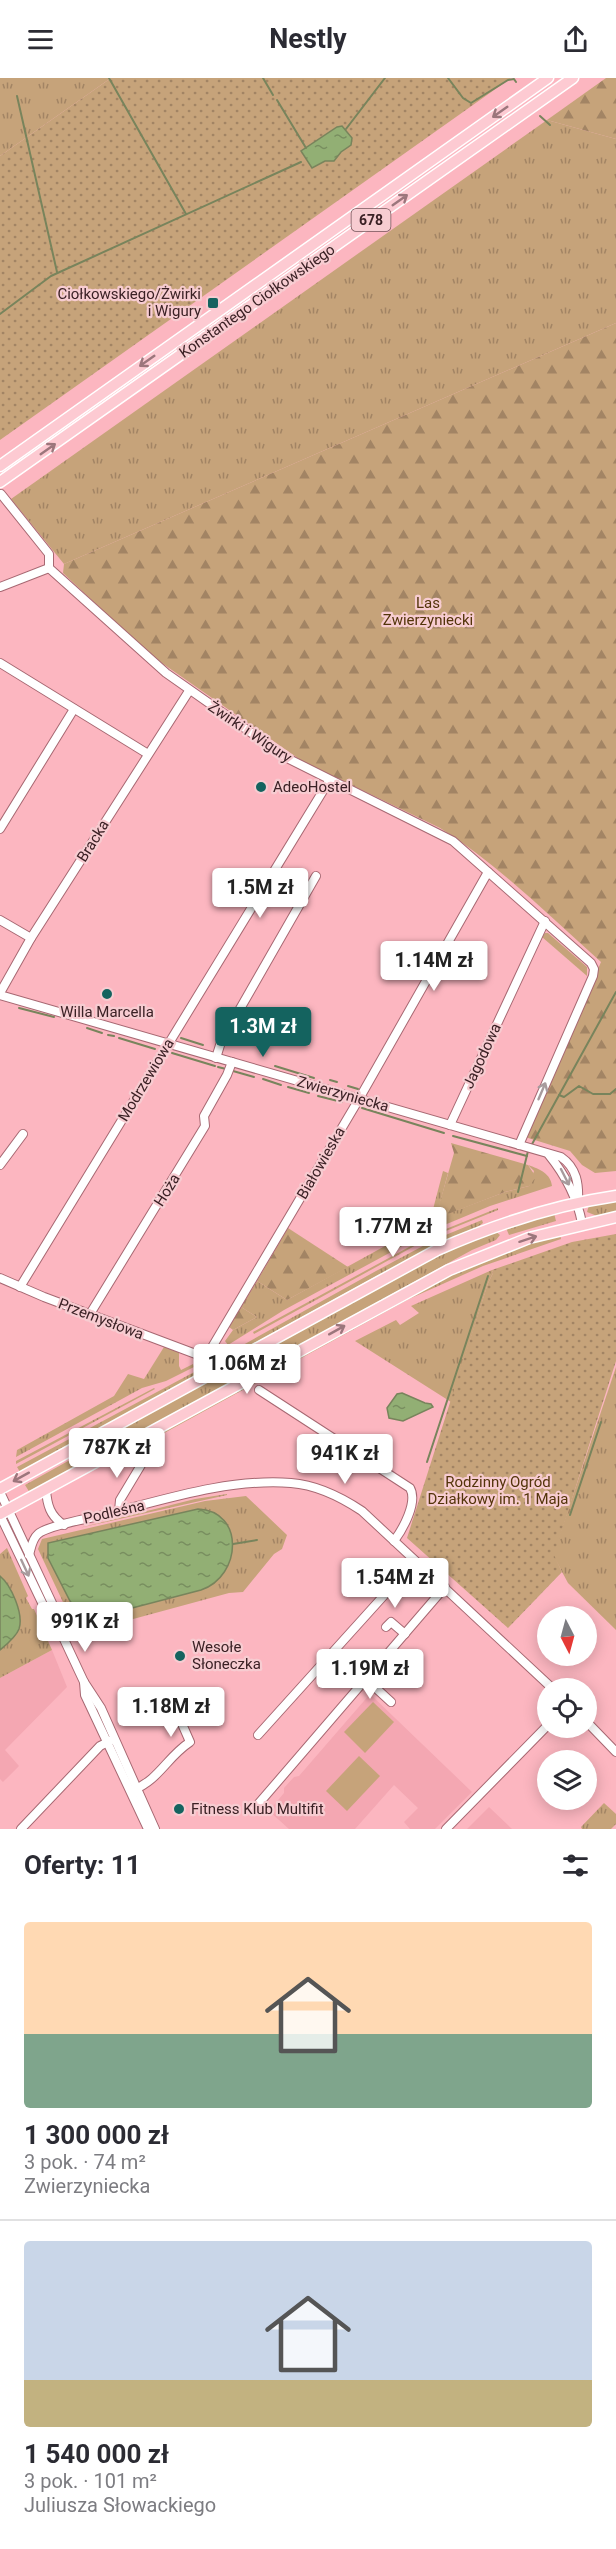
<!DOCTYPE html>
<html lang="pl">
<head>
<meta charset="utf-8">
<style>
	body { margin:0; font-family:Roboto,sans-serif; background:#f2f2f3; color:#2b2b33; height:100vh; display:flex; flex-direction:column; font-size:22px; white-space:nowrap }
	* { box-sizing:border-box; margin:0 }
	p { font-size:20px; color:#7c7c81 }
	.icon { flex:none; width:33px; height:33px; fill:none; stroke:currentColor; stroke-width:2; stroke-linecap:round; stroke-linejoin:round }
	.map { position:relative; height:1751px; overflow:hidden }
	.side { display:flex; flex-direction:column; background:#fff; flex:1 }
	.side>* { flex:none }
	.needle { width:39px; rotate:174deg }
	.fabs { position:absolute; left:537px; top:1528px; display:grid; gap:12px }
	.fabs a { display:grid; place-items:center; width:60px; height:60px; border-radius:50%; background:#fff; box-shadow:0 3px 15px #0003; font-size:30px }
	.price { position:absolute; translate:-50% -51px; padding:0 14px; border-radius:6px; background:#fff; color:#222; font-size:20px; line-height:39px; filter:drop-shadow(0 2px 3px #0008) }
	.price::after { content:''; position:absolute; left:50%; top:36px; width:18px; height:14px; margin-left:-9px; background:inherit; clip-path:polygon(0 0,100% 0,50% 100%) }
	.price.active { background:#14635f; color:#fff }
	ul { padding:0; list-style:none }
	li { display:grid; align-content:center; gap:12px; height:318px; padding:0 24px }
	li+li { border-top:2px solid #e1e1e2 }
	li span { display:grid; place-items:center; height:186px; border-radius:6px; color:#555 }
	li>.icon { margin-inline-start:auto }
	span .icon { width:108px; height:108px; fill:#fffc; stroke-width:1 }
	li b { font-size:26px }
	h2 { display:flex; justify-content:space-between; align-items:center; height:72px; padding:0 24px; font-size:26px }
	header { display:flex; justify-content:space-between; align-items:center; height:78px; padding:0 24px; background:#fff; font-size:27px; font-weight:700 }
	.map>svg:first-child { display:block }
	.built { fill:#f4a7b2 }
	.grass { fill:url(#grass-tufts) }
	.forest { fill:url(#forest-firs) }
	.garden { fill:url(#garden-dots) }
	.pitch { fill:#c6a37a }
	.water { fill:url(#water-ripples); stroke:#78845c; stroke-width:1.5 }
	.lines { fill:none; stroke-linecap:round; stroke-linejoin:round }
	.stream { stroke:#78845c; stroke-width:2 }
	.minor-casing { stroke:#a76872; stroke-width:10 }
	.major-casing { stroke:#fff; stroke-width:13 }
	.minor { stroke:#fff; stroke-width:8 }
	.major { stroke:#fdcad2; stroke-width:10 }
	.oneway { stroke:#9c767c }
	.oneway2 { stroke:#a79b9d }
	.poi-dot { fill:#14635f; stroke:#f7ccd1; stroke-width:2 }
	.labels { text-anchor:middle; dominant-baseline:central; stroke-width:4.5; stroke-linejoin:round; paint-order:stroke }
	.shield { fill:#f7ccd1; stroke:#735459; stroke-width:1.5 }
	.shield-label { font-size:14px; font-weight:bold; fill:#3b2125 }
	.poi-label { font-size:15px; fill:#3b2125; stroke:#f7ccd1; text-anchor:start }
	.street-label { font-size:15px; fill:#3b2125; stroke:#f7ccd1 }
	.park-label { font-size:15px; fill:#53340a; stroke:#f7ccd1 }
</style>
</head>
<body>
<header><svg class="icon" aria-label="menu" viewBox="0 0 24 24"><path d="M4 6h16M4 12h16M4 18h16"/></svg>Nestly<svg class="icon" aria-label="share" viewBox="0 0 24 24"><path d="M12 15V3M7 8l5-5 5 5M5 13v7h14v-7"/></svg></header>
<div class="map">
<svg width="616" height="1751" viewBox="0 0 616 1751">
	<defs>
		<pattern id="grass-tufts" width="24" height="20" patternUnits="userSpaceOnUse" patternTransform="scale(1.5)"><rect width="24" height="20" fill="#c6a37a"/><path d="M3 7l-1-3M5 7V3M7 7l1-3M15 17l-1-3M17 17v-4M19 17l1-3" fill="none" stroke="#a28464"/></pattern>
		<pattern id="forest-firs" width="22" height="20" patternUnits="userSpaceOnUse" patternTransform="scale(1.5)"><rect width="22" height="20" fill="#c6a37a"/><path d="M5 1l3.5 6h-7zM16 11l3.5 6h-7z" fill="#a28464"/></pattern>
		<pattern id="garden-dots" width="8" height="8" patternUnits="userSpaceOnUse" patternTransform="scale(1.5)"><rect width="8" height="8" fill="#c6a37a"/><path d="M2 2h.1M6 6h.1" fill="none" stroke="#a28464" stroke-width="1.8" stroke-linecap="round"/></pattern>
		<pattern id="water-ripples" width="26" height="14" patternUnits="userSpaceOnUse" patternTransform="scale(1.5)"><rect width="26" height="14" fill="#92af74"/><path d="M2 4q2-2 4 0t4 0M15 11q2-2 4 0t4 0" fill="none" stroke="#788e5f"/></pattern>
	</defs>
	<rect width="100%" height="100%" fill="#fcb6c0"/>
	<g class="built">
		<polygon points="52,1572 67,1609 5,1672 19,1688 3,1704 0,1701 0,1600"/>
		<polygon points="370,1616 472,1714 435,1751 410,1751 404,1744 418,1730 394,1707 355,1751 289,1751 269,1733 284,1715 284,1710 294,1699 299,1698"/>
		<polygon points="489,1729 512,1751 467,1751"/>
	</g>
	<g class="grass">
		<polygon points="0,0 111,0 0,78"/>
		<polygon points="547,42 616,61 616,245 64,486 11,421"/>
		<polygon points="545,855 548,855 587,889 587,898 542,859"/>
		<path d="M528,1087C540,1091 551,1096 552,1108L490,1128L430,1153L284,1232L228,1267L225,1263L233,1252L257,1239L241,1229L257,1203L287,1222L434,1141L431,1139L443,1093L448,1095L436,1140L505,1114L529,1108L534,1093Z"/>
		<polygon points="616,1122 616,1135 597,1138 587,1134 589,1127"/>
		<polygon points="498,1130 498,1132 431,1159 254,1256 253,1254 431,1157"/>
		<polygon points="554,1135 556,1143 509,1157 506,1150"/>
		<polygon points="482,1142 483,1145 476,1150 378,1197 20,1394 17,1389 198,1292 376,1193 436,1161"/>
		<polygon points="495,1153 500,1157 496,1162 472,1172 30,1415 25,1407 95,1368 161,1327 450,1171"/>
		<polygon points="560,1156 561,1161 483,1188 409,1221 126,1376 135,1367 451,1195 524,1167"/>
		<polygon points="492,1192 493,1195 488,1205 451,1324 355,1263 396,1242 400,1247 419,1235 411,1228"/>
		<polygon points="164,1269 179,1274 179,1288 181,1292 193,1286 194,1289 166,1303 142,1310 16,1379 17,1372 114,1318 128,1296 144,1301"/>
		<polygon points="616,1289 616,1552 568,1505 553,1477"/>
		<polygon points="154,1310 155,1311 16,1386 16,1383"/>
		<polygon points="227,1416 227,1417 79,1450 195,1421"/>
		<polygon points="246,1418 287,1457 282,1471 274,1476 243,1514 229,1515 78,1556 38,1471 42,1461 205,1423"/>
		<path d="M7,1470L28,1518L26,1520L32,1531H34L52,1572L0,1600V1572C3,1569 9,1566 10,1562C19,1543 17,1512 0,1498V1476Z"/>
		<polygon points="604,1725 616,1736 616,1746 611,1751 582,1751 581,1749"/>
	</g>
	<g class="forest">
		<polygon points="606,0 616,0 616,61 547,42"/>
		<path d="M616,245V1093L595,1095L582,1087L570,1073L525,1059L601,884C549,838 499,787 440,750L302,683L149,576L63,495L64,486Z"/>
		<polygon points="451,1065 528,1087 536,1099 529,1108 505,1114 435,1141 454,1075"/>
		<polygon points="288,1150 348,1189 287,1222 257,1203"/>
		<polygon points="241,1229 257,1239 233,1252 229,1249"/>
	</g>
	<g class="garden">
		<polygon points="111,0 511,0 0,362 0,78"/>
		<polygon points="616,1156 616,1283 554,1477 562,1494 508,1550 407,1460 488,1205 493,1195 492,1192 572,1164"/>
	</g>
	<g class="pitch">
		<polygon points="373,1624 394,1644 365,1675 344,1654"/>
		<polygon points="359,1678 380,1698 347,1733 326,1713"/>
	</g>
	<g class="water">
		<polygon points="342,48 352,60 351,67 341,74 334,83 325,83 312,90 301,73 337,49"/>
		<polygon points="402,1315 425,1325 431,1326 433,1329 403,1343 389,1340 387,1330 397,1316"/>
		<path d="M198,1431C245,1433 242,1498 201,1512L94,1540L81,1538L70,1523L48,1480V1465Z"/>
		<path d="M0,1498C11,1507 24,1536 19,1551C16,1559 6,1567 0,1572Z"/>
	</g>
	<g class="lines">
		<g class="stream">
			<polyline points="109,0 186,136"/>
			<polyline points="263,0 273,17"/>
			<polyline points="448,0 463,20 471,25 508,2 514,1 516,4"/>
			<polyline points="17,18 57,194"/>
			<polyline points="277,22 306,70"/>
			<polyline points="540,38 550,47"/>
			<polyline points="346,51 385,0"/>
			<polyline points="0,236 51,198 301,84"/>
			<polyline points="19,930 54,939"/>
			<polyline points="87,950 102,955"/>
			<polyline points="108,957 114,958"/>
			<polyline points="119,960 155,971"/>
			<polyline points="181,960 203,967"/>
			<polyline points="172,975 215,988"/>
			<polyline points="275,988 314,1000"/>
			<polyline points="218,989 226,991"/>
			<polyline points="233,993 254,999"/>
			<polyline points="263,1001 281,1007"/>
			<polyline points="330,1002 337,1004"/>
			<polyline points="348,1008 358,1011"/>
			<polyline points="288,1009 309,1015"/>
			<polyline points="559,1017 564,1019 579,1008 593,1016 610,1016 616,1011"/>
			<polyline points="318,1018 342,1024"/>
			<polyline points="362,1030 444,1055"/>
			<polyline points="453,1058 527,1078"/>
			<polyline points="531,1068 616,914"/>
			<polyline points="518,1114 528,1073"/>
			<polyline points="427,1384 488,1198"/>
			<polyline points="570,1437 601,1344"/>
			<polyline points="233,1466 257,1462"/>
		</g>
		<defs>
			<g id="minor">
				<polyline points="1,416 49,476 49,490 166,595 287,680 453,763 591,885 594,891 593,898 519,1067"/>
				<polyline points="0,509 49,490"/>
				<polyline points="0,585 148,676"/>
				<polyline points="0,751 74,631"/>
				<polyline points="0,842 31,860"/>
				<polyline points="0,915 31,860 189,613"/>
				<path d="M0,917L561,1079C577,1090 579,1106 578,1125"/>
				<polyline points="216,980 221,964 316,798"/>
				<polyline points="450,1047 545,843"/>
				<path d="M549,1077C566,1098 577,1119 582,1145"/>
				<polyline points="0,1087 23,1056"/>
				<polyline points="0,1200 44,1219 201,1278 208,1276 359,1021 488,794"/>
				<polyline points="20,1209 329,703"/>
				<polyline points="90,1236 205,1048 204,1038 227,997 232,984"/>
				<path d="M259,1312L410,1410C418,1424 403,1451 394,1463"/>
				<path d="M46,1411C47,1427 50,1438 64,1447"/>
				<polyline points="0,1414 52,1525 59,1548"/>
				<polyline points="119,1433 120,1422 147,1377"/>
				<polyline points="0,1437 47,1535 62,1557 84,1604 101,1630 155,1751"/>
				<path d="M29,1477C31,1470 32,1461 38,1456C47,1448 85,1441 99,1438C160,1423 227,1400 291,1405C318,1407 341,1419 362,1433L553,1611"/>
				<polyline points="386,1549 391,1544 405,1556"/>
				<polyline points="366,1601 391,1624"/>
				<polyline points="84,1604 85,1617 148,1751"/>
				<polyline points="586,1643 616,1674"/>
				<polyline points="258,1657 415,1483"/>
				<path d="M133,1712C159,1702 167,1679 190,1664L168,1614"/>
				<polyline points="254,1731 445,1509"/>
				<polyline points="21,1751 100,1668 110,1663"/>
				<polyline points="446,1751 548,1647"/>
			</g>
			<g id="major">
				<polyline points="0,388 548,0"/>
				<polyline points="0,404 573,0"/>
				<path d="M0,1411L437,1172C494,1147 554,1127 616,1118"/>
				<polyline points="0,1436 449,1192 529,1160 616,1139"/>
			</g>
		</defs>
		<use href="#minor" class="minor-casing"/>
		<use href="#major" class="major-casing"/>
		<use href="#minor" class="minor"/>
		<use href="#major" class="major"/>
	</g>
	<defs><path id="oneway-shaft" d="M-6 0H5M1.5-3L5.5 0L1.5 3" fill="none" stroke-width="1.6" stroke-linecap="round" stroke-linejoin="round" transform="scale(1.5)"/></defs>
	<g class="oneway">
		<use href="#oneway-shaft" transform="translate(500 34) rotate(145)"/>
		<use href="#oneway-shaft" transform="translate(400 122) rotate(-35)"/>
		<use href="#oneway-shaft" transform="translate(147 283) rotate(145)"/>
		<use href="#oneway-shaft" transform="translate(48 371) rotate(-35)"/>
		<use href="#oneway-shaft" transform="translate(528 1161) rotate(-18)"/>
		<use href="#oneway-shaft" transform="translate(337 1252) rotate(-29)"/>
		<use href="#oneway-shaft" transform="translate(21 1399) rotate(151)"/>
	</g>
	<g class="oneway2">
		<use href="#oneway-shaft" transform="translate(542 1013) rotate(-67)"/>
		<use href="#oneway-shaft" transform="translate(565 1099) rotate(63)"/>
		<use href="#oneway-shaft" transform="translate(25 1490) rotate(65)"/>
	</g>
	<g class="poi-dot">
		<rect x="207" y="219" width="12" height="12" rx="3"/>
		<circle cx="261" cy="709" r="6"/>
		<circle cx="107" cy="916" r="6"/>
		<circle cx="180" cy="1578" r="6"/>
		<circle cx="179" cy="1731" r="6"/>
	</g>
	<g class="labels">
		<rect class="shield" x="351.5" y="131" width="39" height="22" rx="4.5"/>
		<g class="shield-label">
			<text x="371" y="142">678</text>
		</g>
		<g class="poi-label">
			<text x="201" y="216" text-anchor="end">Ciołkowskiego/Żwirki<tspan x="201" dy="17">i Wigury</tspan></text>
			<text x="273" y="709">AdeoHostel</text>
			<text x="107" y="934" text-anchor="middle">Willa Marcella</text>
			<text x="192" y="1569">Wesołe<tspan x="192" dy="17">Słoneczka</tspan></text>
			<text x="191" y="1731">Fitness Klub Multifit</text>
		</g>
		<g class="street-label">
			<text transform="translate(257 223) rotate(-35)">Konstantego Ciołkowskiego</text>
			<text transform="translate(250 654) rotate(34)">Żwirki i Wigury</text>
			<text transform="translate(93 763) rotate(-58)">Bracka</text>
			<text transform="translate(482 978) rotate(-65)">Jagodowa</text>
			<text transform="translate(146 1002) rotate(-59)">Modrzewiowa</text>
			<text transform="translate(343 1016) rotate(16)">Zwierzyniecka</text>
			<text transform="translate(321 1085) rotate(-60)">Białowieska</text>
			<text transform="translate(167 1112) rotate(-58)">Hoża</text>
			<text transform="translate(101 1241) rotate(21)">Przemysłowa</text>
			<text transform="translate(114 1434) rotate(-13)">Podleśna</text>
		</g>
		<g class="park-label">
			<text x="428" y="525">Las<tspan x="428" dy="17">Zwierzyniecki</tspan></text>
			<text x="498" y="1404">Rodzinny Ogród<tspan x="498" dy="17">Działkowy im. 1 Maja</tspan></text>
		</g>
	</g>
</svg>
<div class="fabs">
<a><svg class="needle" viewBox="-14 -14 28 28"><path d="M0-13l5 13h-10z" fill="#e53935"/><path d="M0 13l5-13h-10z" fill="#7c7c81"/></svg></a>
<a><svg class="icon" aria-label="locate" viewBox="0 0 24 24"><circle cx="12" cy="12" r="6"/><path d="M12 2v4M12 18v4M2 12h4M18 12h4"/></svg></a>
<a><svg class="icon" aria-label="layers" viewBox="0 0 24 24"><path d="M12 4l9 5-9 5-9-5zM3 14l9 5 9-5"/></svg></a>
</div>
<b class="price" style="left:260px;top:841px">1.5M zł</b>
<b class="price" style="left:434px;top:914px">1.14M zł</b>
<b class="price active" style="left:263px;top:980px">1.3M zł</b>
<b class="price" style="left:393px;top:1180px">1.77M zł</b>
<b class="price" style="left:247px;top:1317px">1.06M zł</b>
<b class="price" style="left:117px;top:1401px">787K zł</b>
<b class="price" style="left:345px;top:1407px">941K zł</b>
<b class="price" style="left:395px;top:1531px">1.54M zł</b>
<b class="price" style="left:85px;top:1575px">991K zł</b>
<b class="price" style="left:370px;top:1622px">1.19M zł</b>
<b class="price" style="left:171px;top:1660px">1.18M zł</b>
</div>
<section class="side">
<h2>Oferty: 11<svg class="icon" aria-label="filters" viewBox="0 0 24 24"><path d="M4 7h16M4 17h16"/><circle cx="9" cy="7" r="2"/><circle cx="15" cy="17" r="2"/></svg></h2>
<ul>
<li><span style="background:linear-gradient(#ffd9b3 60%,#7fa58c 0)"><svg class="icon" aria-label="home" viewBox="0 0 24 24"><path d="M3 11l9-7 9 7M6 9v11h12V9"/></svg></span><div><b>1 300 000 zł</b><p>3 pok. · 74 m²</p><p>Zwierzyniecka</p></div></li>
<li><span style="background:linear-gradient(#c9d6e8 75%,#c2b280 0)"><svg class="icon" aria-label="home" viewBox="0 0 24 24"><path d="M3 11l9-7 9 7M6 9v11h12V9"/></svg></span><div><b>1 540 000 zł</b><p>3 pok. · 101 m²</p><p>Juliusza Słowackiego</p></div></li>
</ul>
</section>
</body>
</html>
